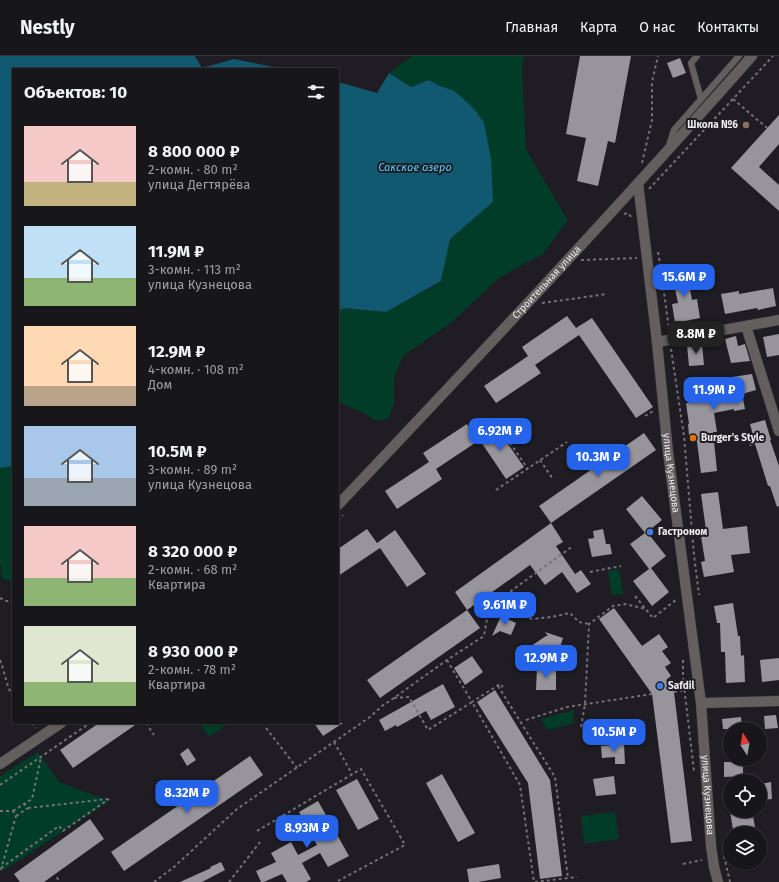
<!DOCTYPE html>
<html lang="ru">
<head>
<meta charset="utf-8">
<style>
	body { margin:0; font-family:"Fira Sans",sans-serif; background:#242327; color:#f1f3f6; height:100vh; display:flex; flex-direction:column; font-size:15px; white-space:nowrap }
	* { box-sizing:border-box; margin:0 }
	p { font-size:13px; color:#9e9fa2 }
	.icon { flex:none; width:22px; height:22px; fill:none; stroke:currentColor; stroke-width:2; stroke-linecap:round; stroke-linejoin:round }
	.map { position:relative; flex:1; overflow:hidden }
	.side { position:absolute; left:12px; top:12px; width:327px; height:656px; display:flex; flex-direction:column; background:#17161a; border-radius:0px; box-shadow:0 1px 3px #0004,0 0 0 1px #363539 }
	.side>* { flex:none }
	.needle { width:26px; rotate:349deg }
	.fabs { position:absolute; left:723px; top:666px; display:grid; gap:8px }
	.fabs a { display:grid; place-items:center; width:44px; height:44px; border-radius:50%; background:#17161a; box-shadow:0 1px 3px #0004,0 0 0 1px #363539; font-size:20px }
	.price { position:absolute; translate:-50% -34px; padding:0 9px; border-radius:8px; background:#2563eb; color:#fff; font-size:13px; line-height:26px; filter:drop-shadow(0 1px 2px #0008) }
	.price::after { content:''; position:absolute; left:50%; top:24px; width:12px; height:9px; margin-left:-6px; background:inherit; clip-path:polygon(0 0,100% 0,50% 100%) }
	.price.active { background:#222; color:#fff }
	ul { padding:0; list-style:none }
	li { display:flex; align-items:center; gap:12px; height:100px; padding:0 12px }
	li span { display:grid; place-items:center; flex:none; width:112px; height:80px; border-radius:0px; color:#555 }
	li>.icon { margin-inline-start:auto }
	span .icon { width:48px; height:48px; fill:#fffc; stroke-width:1 }
	li b { font-size:17px }
	h2 { display:flex; justify-content:space-between; align-items:center; height:48px; padding:0 12px; font-size:17px }
	header { display:flex; align-items:center; gap:24px; box-sizing:border-box; height:56px; padding:0 20px; background:#17161a; border-bottom:1px solid #363539 }
	header strong { font-size:19px }
	nav { display:flex; gap:22px; margin-inline-start:auto; font-size:14px }
	.map>svg:first-child { display:block }
	.green { fill:#003c28 }
	.water { fill:#115970 }
	.building { fill:#97949c }
	.lines { fill:none; stroke-linecap:round; stroke-linejoin:round }
	.service-casing { stroke:#3c3a40; stroke-width:7 }
	.minor-casing { stroke:#3c3a40; stroke-width:11 }
	.tertiary-casing { stroke:#3c3a40; stroke-width:11 }
	.path { stroke:#737176; stroke-width:2; stroke-dasharray:3 3; stroke-linecap:butt }
	.service { stroke:#635f5e; stroke-width:6 }
	.minor { stroke:#635f5e; stroke-width:10 }
	.tertiary { stroke:#635f5e; stroke-width:10 }
	.education-dot { fill:#8d6e63; stroke:#1f1d23; stroke-width:1.5 }
	.food-dot { fill:#e8710a; stroke:#1f1d23; stroke-width:1.5 }
	.shop-dot { fill:#3f7fe0; stroke:#1f1d23; stroke-width:1.5 }
	.labels { text-anchor:middle; dominant-baseline:central; stroke-width:4; stroke-linejoin:round; paint-order:stroke }
	.poi-label { font-size:10px; font-weight:bold; fill:#edecf0; stroke:#1f1d23; text-anchor:start }
	.street-label { font-size:10px; fill:#edecf0; stroke:#1f1d23 }
	.water-label { font-size:11px; font-style:italic; fill:#52cefc; stroke:#1f1d23 }
</style>
</head>
<body>
<header>
<strong>Nestly</strong>
<nav><a>Главная</a><a>Карта</a><a>О нас</a><a>Контакты</a></nav>
</header>
<div class="map">
<svg width="779" height="826" viewBox="0 0 779 826">
	<rect width="100%" height="100%" fill="#1f1d23"/>
	<g class="green">
		<polygon points="412,0 524,0 522,14 526,93 568,165 560,174 543,198 500,221 451,267 403,300 394,321 394,348 388,363 376,365 362,356 338,346 338,255 344,252 386,256 441,226 449,183 493,146 453,34 440,30 429,24 411,31 389,17"/>
		<polygon points="13,410 13,525 2,523 1,510 0,510 0,412"/>
		<polygon points="619,513 623,538 612,539 608,515"/>
		<polygon points="574,654 573,668 547,674 541,663"/>
		<polygon points="199,667 229,667 209,681"/>
		<polygon points="38,696 59,726 109,745 3,815 0,810 0,720"/>
		<polygon points="615,756 619,783 584,788 581,760"/>
	</g>
	<g class="water">
		<polygon points="0,0 195,0 202,12 234,3 283,13 13,13 13,410 0,412"/>
		<polygon points="389,17 411,31 429,24 440,30 453,34 468,47 475,54 484,67 491,103 493,146 450,183 441,225 386,256 344,252 338,255 338,26 377,37"/>
	</g>
	<g class="building">
		<polygon points="580,0 631,0 615,87 608,85 598,130 577,125 586,82 566,78"/>
		<polygon points="680,2 686,17 673,22 667,7"/>
		<polygon points="779,59 779,88 759,111 779,129 779,155 731,112"/>
		<polygon points="686,211 692,244 697,243 700,262 675,267 672,248 678,247 671,214"/>
		<polygon points="773,232 776,250 758,254 757,252 725,258 721,238 739,235 739,238"/>
		<polygon points="567,260 576,272 592,262 653,351 636,362 579,279 535,309 541,317 496,347 484,330 528,300 522,291"/>
		<polygon points="779,278 779,299 767,301 763,281"/>
		<polygon points="736,280 738,290 745,288 750,305 731,307 725,283"/>
		<polygon points="702,288 704,309 689,310 687,289"/>
		<polygon points="752,318 756,334 742,338 745,353 734,355 734,353 714,357 717,376 713,376 717,415 701,417 696,378 689,379 688,368 689,368 686,347 689,347 686,328"/>
		<polygon points="765,364 771,384 770,384 779,410 779,450 777,451 770,430 768,430 755,388 750,390 748,381 753,379 750,368"/>
		<polygon points="467,368 478,385 436,413 442,423 397,453 385,435 429,406 423,397"/>
		<polygon points="494,368 524,411 506,423 477,380"/>
		<polygon points="644,377 656,394 551,467 539,450"/>
		<polygon points="718,436 723,473 747,470 750,497 731,499 734,516 704,521 701,506 705,505 700,474 706,474 701,438"/>
		<polygon points="642,440 662,464 647,476 666,500 651,512 669,536 652,550 633,525 649,513 630,488 645,477 626,453"/>
		<polygon points="551,467 563,486 556,490 575,518 581,514 591,528 577,537 562,516 545,529 530,509 467,554 455,536"/>
		<polygon points="367,473 377,487 395,474 426,518 407,531 380,492 338,520 338,493"/>
		<polygon points="603,473 606,488 610,488 612,498 592,501 588,483 594,482 593,475"/>
		<polygon points="733,547 738,580 740,580 741,600 744,599 745,626 726,627 725,596 721,596 720,567 717,567 714,550"/>
		<polygon points="614,552 642,590 659,578 668,591 662,595 671,607 665,611 671,620 666,624 674,636 692,785 671,787 652,638 599,563"/>
		<polygon points="467,554 480,572 380,642 367,624"/>
		<polygon points="501,560 516,567 511,579 500,575 492,580"/>
		<polygon points="545,576 563,582 558,598 531,590 546,580 548,580"/>
		<polygon points="472,600 483,616 465,629 454,612"/>
		<polygon points="779,602 779,624 762,626 760,604"/>
		<polygon points="537,611 556,611 556,634 536,634"/>
		<polygon points="443,628 455,651 431,664 426,655 397,671 396,669 385,675 379,664"/>
		<polygon points="495,634 550,724 562,820 540,823 528,727 477,646"/>
		<polygon points="776,659 778,672 765,673 764,660"/>
		<polygon points="741,661 742,673 723,673 722,663"/>
		<polygon points="99,667 138,667 73,712 60,694"/>
		<polygon points="314,667 343,667 323,680"/>
		<polygon points="624,688 625,708 615,708 615,701 602,702 601,690"/>
		<polygon points="188,692 196,704 187,710 180,698"/>
		<polygon points="250,700 263,719 124,815 111,796"/>
		<polygon points="724,706 743,706 743,720 724,721"/>
		<polygon points="442,718 475,777 458,786 426,727"/>
		<polygon points="614,720 616,738 596,740 593,723"/>
		<polygon points="357,723 379,763 358,774 336,734"/>
		<polygon points="771,726 772,743 762,744 761,728"/>
		<polygon points="318,745 349,800 328,811 320,797 302,807 311,823 306,826 287,826 282,818 264,826 261,826 256,815 276,806 271,797 291,786 298,799 317,789 299,756"/>
		<polygon points="730,755 752,755 755,771 733,774"/>
		<polygon points="90,763 104,783 44,826 20,826 14,818"/>
		<polygon points="221,806 225,814 202,826 180,826 211,812 210,811"/>
		<polygon points="499,808 501,822 478,826 469,826 467,813"/>
	</g>
	<g class="lines">
		<defs>
			<g id="service">
				<polyline points="697,0 691,7 701,43"/>
				<polyline points="669,90 674,74 739,0"/>
			</g>
			<g id="minor">
				<path id="s1" d="M638,127L657,286L668,396L701,647L711,790L714,811L718,826"/>
				<polyline points="746,270 779,375"/>
				<polyline points="657,286 779,264"/>
				<polyline points="701,647 779,645"/>
			</g>
			<g id="tertiary">
				<path id="s2" d="M338,449C478,301 617,153 752,0"/>
				<polyline points="0,708 61,667"/>
			</g>
		</defs>
		<use href="#service" class="service-casing"/>
		<use href="#minor" class="minor-casing"/>
		<use href="#tertiary" class="tertiary-casing"/>
		<g class="path">
			<polyline points="733,43 767,72"/>
			<polyline points="642,107 652,64 652,26 658,0"/>
			<polyline points="649,133 773,0"/>
			<polyline points="624,158 628,157 631,161"/>
			<polyline points="658,196 660,207 669,273"/>
			<polyline points="581,204 637,202"/>
			<polyline points="542,247 607,238"/>
			<polyline points="671,293 684,380 694,499 699,539"/>
			<polyline points="645,360 653,355"/>
			<polyline points="493,362 528,413"/>
			<polyline points="540,404 553,423"/>
			<polyline points="496,434 567,386"/>
			<polyline points="338,464 343,459"/>
			<polyline points="590,516 621,510"/>
			<polyline points="635,540 653,562 677,543"/>
			<polyline points="0,542 6,545 13,545"/>
			<polyline points="489,551 532,563 551,561 570,557 579,566 589,568"/>
			<path d="M0,604C5,616 6,630 13,640"/>
			<polyline points="447,604 472,646 500,628 503,631"/>
			<polyline points="683,604 683,621 694,715"/>
			<polyline points="498,630 555,721 568,822"/>
			<polyline points="674,636 685,634"/>
			<polyline points="394,642 409,641 428,674 472,646 520,729 534,826 577,821"/>
			<polyline points="526,664 567,651 652,638"/>
			<polyline points="32,667 36,672"/>
			<polyline points="146,667 154,679"/>
			<polyline points="581,671 585,648 589,568 613,550 625,548 646,553"/>
			<polyline points="266,672 297,712"/>
			<polyline points="334,686 352,718"/>
			<polyline points="0,729 90,667"/>
			<polyline points="28,752 108,743"/>
			<polyline points="0,755 13,755 16,760 0,817"/>
			<polyline points="13,755 32,743 41,701"/>
			<polyline points="16,760 28,752 24,748"/>
			<polyline points="257,775 361,713 405,789 336,826"/>
			<polyline points="724,800 730,826"/>
			<polyline points="683,808 702,804"/>
			<polyline points="1,812 59,770 63,775 109,743"/>
			<polyline points="57,821 59,826"/>
			<polyline points="154,826 174,811 237,753 370,661 382,650 394,642 447,604 484,580 489,551 573,490"/>
			<polyline points="229,826 260,786"/>
		</g>
		<use href="#service" class="service"/>
		<use href="#minor" class="minor"/>
		<use href="#tertiary" class="tertiary"/>
	</g>
	<circle class="education-dot" cx="746" cy="69" r="4"/>
	<circle class="food-dot" cx="693" cy="382" r="4"/>
	<g class="shop-dot">
		<circle cx="650" cy="476" r="4"/>
		<circle cx="660" cy="630" r="4"/>
	</g>
	<g class="labels">
		<g class="poi-label">
			<text x="738" y="69" text-anchor="end">Школа №6</text>
			<text x="701" y="382">Burger's Style</text>
			<text x="658" y="476">Гастроном</text>
			<text x="668" y="630">Safdil</text>
		</g>
		<g class="street-label">
			<text stroke="none"><textPath href="#s2" startOffset="305">Строительная улица</textPath></text>
			<text stroke="none"><textPath href="#s1" startOffset="292">улица Кузнецова</textPath></text>
			<text stroke="none"><textPath href="#s1" startOffset="616">улица Кузнецова</textPath></text>
		</g>
		<g class="water-label">
			<text x="415" y="111">Сакское озеро</text>
		</g>
	</g>
</svg>
<div class="fabs">
<a><svg class="needle" viewBox="-14 -14 28 28"><path d="M0-13l5 13h-10z" fill="#e53935"/><path d="M0 13l5-13h-10z" fill="#9e9fa2"/></svg></a>
<a><svg class="icon" aria-label="locate" viewBox="0 0 24 24"><circle cx="12" cy="12" r="6"/><path d="M12 2v4M12 18v4M2 12h4M18 12h4"/></svg></a>
<a><svg class="icon" aria-label="layers" viewBox="0 0 24 24"><path d="M12 4l9 5-9 5-9-5zM3 14l9 5 9-5"/></svg></a>
</div>
<b class="price" style="left:684px;top:242px">15.6M ₽</b>
<b class="price active" style="left:696px;top:299px">8.8M ₽</b>
<b class="price" style="left:714px;top:355px">11.9M ₽</b>
<b class="price" style="left:500px;top:396px">6.92M ₽</b>
<b class="price" style="left:598px;top:422px">10.3M ₽</b>
<b class="price" style="left:505px;top:570px">9.61M ₽</b>
<b class="price" style="left:546px;top:623px">12.9M ₽</b>
<b class="price" style="left:614px;top:697px">10.5M ₽</b>
<b class="price" style="left:187px;top:758px">8.32M ₽</b>
<b class="price" style="left:307px;top:793px">8.93M ₽</b>
<section class="side">
<h2>Объектов: 10<svg class="icon" aria-label="filters" viewBox="0 0 24 24"><path d="M4 7h16M4 17h16"/><circle cx="9" cy="7" r="2"/><circle cx="15" cy="17" r="2"/></svg></h2>
<ul>
<li><span style="background:linear-gradient(#f6c9c9 70%,#c2b280 0)"><svg class="icon" aria-label="home" viewBox="0 0 24 24"><path d="M3 11l9-7 9 7M6 9v11h12V9"/></svg></span><div><b>8 800 000 ₽</b><p>2-комн. · 80 m²</p><p>улица Дегтярёва</p></div></li>
<li><span style="background:linear-gradient(#bfe0f5 65%,#8fb573 0)"><svg class="icon" aria-label="home" viewBox="0 0 24 24"><path d="M3 11l9-7 9 7M6 9v11h12V9"/></svg></span><div><b>11.9M ₽</b><p>3-комн. · 113 m²</p><p>улица Кузнецова</p></div></li>
<li><span style="background:linear-gradient(#ffd9b3 75%,#b9a48a 0)"><svg class="icon" aria-label="home" viewBox="0 0 24 24"><path d="M3 11l9-7 9 7M6 9v11h12V9"/></svg></span><div><b>12.9M ₽</b><p>4-комн. · 108 m²</p><p>Дом</p></div></li>
<li><span style="background:linear-gradient(#a9c7e8 65%,#9aa5b1 0)"><svg class="icon" aria-label="home" viewBox="0 0 24 24"><path d="M3 11l9-7 9 7M6 9v11h12V9"/></svg></span><div><b>10.5M ₽</b><p>3-комн. · 89 m²</p><p>улица Кузнецова</p></div></li>
<li><span style="background:linear-gradient(#f6c9c9 65%,#8fb573 0)"><svg class="icon" aria-label="home" viewBox="0 0 24 24"><path d="M3 11l9-7 9 7M6 9v11h12V9"/></svg></span><div><b>8 320 000 ₽</b><p>2-комн. · 68 m²</p><p>Квартира</p></div></li>
<li><span style="background:linear-gradient(#dfe7d0 70%,#8fb573 0)"><svg class="icon" aria-label="home" viewBox="0 0 24 24"><path d="M3 11l9-7 9 7M6 9v11h12V9"/></svg></span><div><b>8 930 000 ₽</b><p>2-комн. · 78 m²</p><p>Квартира</p></div></li>
</ul>
</section>
</div>
</body>
</html>
